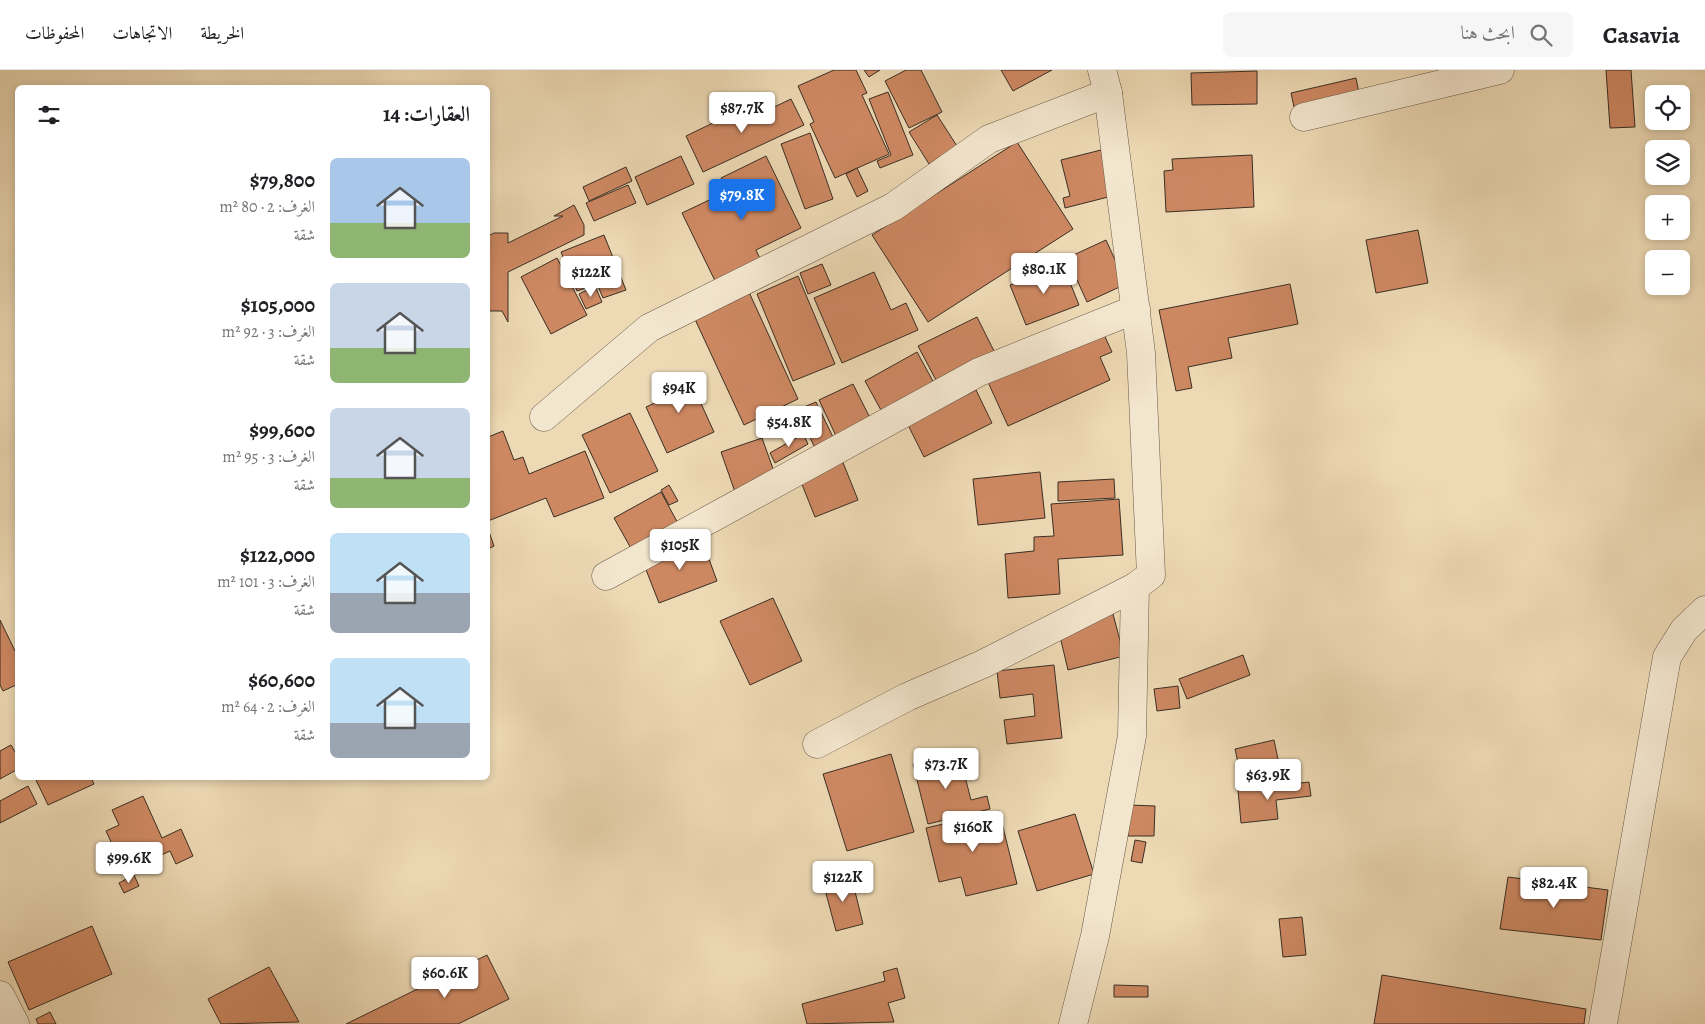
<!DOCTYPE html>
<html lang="ar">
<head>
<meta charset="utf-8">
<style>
	body { margin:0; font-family:Alegreya,Amiri,serif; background:#f6f6f6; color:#202124; direction:rtl; height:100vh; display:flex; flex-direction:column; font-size:19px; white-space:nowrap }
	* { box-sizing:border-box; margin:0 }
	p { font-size:16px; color:#757577 }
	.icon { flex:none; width:28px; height:28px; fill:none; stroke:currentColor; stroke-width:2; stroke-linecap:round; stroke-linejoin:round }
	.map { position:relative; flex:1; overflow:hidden; direction:ltr }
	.sheet { position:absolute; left:15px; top:15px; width:475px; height:695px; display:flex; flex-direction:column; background:#fff; border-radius:8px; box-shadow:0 2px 8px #0003; direction:rtl }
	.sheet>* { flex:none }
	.buttons { position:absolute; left:1645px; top:15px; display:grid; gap:10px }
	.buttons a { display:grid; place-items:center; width:45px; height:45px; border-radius:8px; background:#fff; box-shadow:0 2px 8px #0003; font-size:25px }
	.price { position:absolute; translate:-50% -42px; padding:0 11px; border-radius:5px; background:#fff; color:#222; font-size:16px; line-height:32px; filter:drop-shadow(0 1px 2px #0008) }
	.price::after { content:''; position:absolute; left:50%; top:30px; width:15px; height:11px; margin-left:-8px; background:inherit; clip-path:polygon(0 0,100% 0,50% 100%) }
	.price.active { background:#1a73e8; color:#fff }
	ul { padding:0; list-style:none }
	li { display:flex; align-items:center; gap:15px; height:125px; padding:0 20px }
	li span { display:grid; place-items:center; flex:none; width:140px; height:100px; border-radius:8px; color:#555 }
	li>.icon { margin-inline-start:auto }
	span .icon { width:60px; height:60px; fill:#fffc; stroke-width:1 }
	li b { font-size:21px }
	h2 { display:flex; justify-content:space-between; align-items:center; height:60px; padding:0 20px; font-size:21px }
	header { display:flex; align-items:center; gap:30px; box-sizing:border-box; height:70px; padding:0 25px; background:#fff; border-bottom:1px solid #e0e0e0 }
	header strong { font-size:24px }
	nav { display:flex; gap:28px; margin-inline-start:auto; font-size:18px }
	.search { width:350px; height:45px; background:#f6f6f6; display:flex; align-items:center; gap:12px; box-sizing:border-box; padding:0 18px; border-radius:8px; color:#757577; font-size:19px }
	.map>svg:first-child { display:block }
	.building { fill:#cd8862; stroke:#3a2f24 }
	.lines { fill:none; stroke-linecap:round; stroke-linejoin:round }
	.minor-casing { stroke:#675a48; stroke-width:29 }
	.minor { stroke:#f3e6ce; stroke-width:28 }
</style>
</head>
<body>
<header>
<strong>Casavia</strong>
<div class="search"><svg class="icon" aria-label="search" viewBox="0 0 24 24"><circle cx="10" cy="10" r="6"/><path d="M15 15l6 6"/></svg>ابحث هنا</div>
<nav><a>الخريطة</a><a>الاتجاهات</a><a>المحفوظات</a></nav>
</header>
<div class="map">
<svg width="1705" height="954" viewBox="0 0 1705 954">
	<rect width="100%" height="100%" fill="#edd9b4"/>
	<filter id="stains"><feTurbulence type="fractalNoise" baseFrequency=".004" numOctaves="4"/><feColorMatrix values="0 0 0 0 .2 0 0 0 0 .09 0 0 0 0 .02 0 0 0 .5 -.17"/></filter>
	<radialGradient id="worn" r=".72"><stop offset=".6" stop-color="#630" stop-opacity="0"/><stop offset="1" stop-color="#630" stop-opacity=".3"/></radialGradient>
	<g class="building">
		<polygon points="834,0 856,0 867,23 862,25 889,84 835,108 810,54 814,52 798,16"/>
		<polygon points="864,0 880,0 869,7"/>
		<polygon points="906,0 921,0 942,42 909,58 885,11"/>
		<polygon points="1001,0 1052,0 1013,21"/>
		<polygon points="1606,0 1631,0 1635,57 1610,58"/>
		<polygon points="1257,1 1257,34 1192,35 1191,3"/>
		<polygon points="1356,8 1359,23 1294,37 1291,23"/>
		<polygon points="888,22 913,85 880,98 877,91 891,85 869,29"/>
		<polygon points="791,29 804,55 703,102 686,66 742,39 747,50"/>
		<polygon points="937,45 957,76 929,94 909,62"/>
		<polygon points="810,63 833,129 805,139 781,74"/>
		<polygon points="1017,72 1073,159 928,252 872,165"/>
		<polygon points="1101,80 1112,126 1065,138 1063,128 1070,126 1061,90"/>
		<polygon points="1252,85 1254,137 1166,142 1164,101 1173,100 1172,89"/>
		<polygon points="681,86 694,114 647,135 635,107"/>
		<polygon points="766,86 801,158 756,180 762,193 717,215 682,143 728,121 721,108"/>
		<polygon points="626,97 632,111 589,131 583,117"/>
		<polygon points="857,98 868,121 857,127 846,104"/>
		<polygon points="628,115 636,133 594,151 586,133"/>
		<polygon points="574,135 584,155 584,165 508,202 508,252 502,241 490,241 488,237 488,166 494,163 508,163 508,173 563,146 554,146"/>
		<polygon points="1418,160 1428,213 1376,223 1366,170"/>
		<polygon points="604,165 626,220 603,228 597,214 577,221 561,182"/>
		<polygon points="1106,170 1126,214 1087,232 1067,188"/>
		<polygon points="557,188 587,245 551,264 521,207"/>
		<polygon points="822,194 831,215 808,224 800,203"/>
		<polygon points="1063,195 1079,235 1026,255 1010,215"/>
		<polygon points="874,202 891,240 906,233 918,260 842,293 814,228"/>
		<polygon points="798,206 835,294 793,311 757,224"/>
		<polygon points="1290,214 1298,254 1228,268 1232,288 1188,297 1192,318 1176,321 1159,240"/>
		<polygon points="595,216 602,232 586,239 579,224"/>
		<polygon points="748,220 798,329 744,355 693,245"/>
		<polygon points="977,247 995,283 937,312 918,276"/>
		<polygon points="1101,258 1112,282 1100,287 1110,310 1008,356 987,310"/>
		<polygon points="917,282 934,313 882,342 865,311"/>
		<polygon points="687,303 714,362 667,383 646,337 659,331 653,319"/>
		<polygon points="853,314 872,352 837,368 819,330"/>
		<polygon points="976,320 992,353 924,387 908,355"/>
		<polygon points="816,332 833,367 814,376 797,340"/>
		<polygon points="630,343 658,401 610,423 582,365"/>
		<polygon points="503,361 514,390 523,387 529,404 585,381 604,428 554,447 546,428 488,451 488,367"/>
		<polygon points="803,364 808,374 775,393 770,383"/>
		<polygon points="762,368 776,407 735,422 721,382"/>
		<polygon points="842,390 858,430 815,447 799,407"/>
		<polygon points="1040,402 1045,448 978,455 973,409"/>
		<polygon points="1114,409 1115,428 1058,431 1058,412"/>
		<polygon points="669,415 678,431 669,435 661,420"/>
		<polygon points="661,422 680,457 633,482 614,448"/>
		<polygon points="1119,429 1123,485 1058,489 1060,524 1008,528 1005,484 1034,481 1034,467 1054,466 1051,434"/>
		<polygon points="488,459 494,476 488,479"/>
		<polygon points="702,470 717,511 659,533 643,492"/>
		<polygon points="773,528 802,591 750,615 720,551"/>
		<polygon points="1113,544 1124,586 1068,600 1058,558"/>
		<polygon points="0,550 18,587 18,591 15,593 18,598 18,614 3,621 0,615"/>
		<polygon points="1243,585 1250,605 1187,629 1179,609"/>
		<polygon points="1054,595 1062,668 1007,674 1004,650 1035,646 1033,624 1000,628 997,601"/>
		<polygon points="1178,616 1180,638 1157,641 1154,619"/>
		<polygon points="1274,670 1279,694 1240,702 1235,679"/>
		<polygon points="11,675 18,687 18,699 0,709 0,681"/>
		<polygon points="959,683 971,730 987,726 990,739 928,754 913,694"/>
		<polygon points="891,684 914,762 847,781 823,704"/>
		<polygon points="35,708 91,708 94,714 48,735"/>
		<polygon points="1309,712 1311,726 1276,730 1278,749 1241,753 1238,720"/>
		<polygon points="28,716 37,734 0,753 0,731"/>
		<polygon points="143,726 162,768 181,759 193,786 176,794 170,781 125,802 106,761 119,755 112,740"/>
		<polygon points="1130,735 1155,736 1154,766 1128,766"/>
		<polygon points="999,741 1017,814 966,826 961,807 939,812 926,758"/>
		<polygon points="1075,744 1094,804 1037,821 1018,761"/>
		<polygon points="1135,770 1146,772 1142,793 1131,791"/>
		<polygon points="134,805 139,816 124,823 119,813"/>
		<polygon points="851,805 863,854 836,861 823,812"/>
		<polygon points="1508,807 1608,820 1601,870 1500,859"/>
		<polygon points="1302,847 1306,885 1283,887 1279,849"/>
		<polygon points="92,856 112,904 29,940 8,892"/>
		<polygon points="487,885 509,929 458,954 346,954"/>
		<polygon points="269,897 299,952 221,954 208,929"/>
		<polygon points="897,898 905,928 888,933 894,952 807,954 802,934 885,911 883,902"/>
		<polygon points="1382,905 1586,939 1584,954 1374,954"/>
		<polygon points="1114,915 1148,916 1148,927 1114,927"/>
		<polygon points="50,942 56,954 38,954 36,949"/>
	</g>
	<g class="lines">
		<defs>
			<g id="minor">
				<polyline points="1304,47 1500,0"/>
				<polyline points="544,347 649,258 893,137 989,69 1108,23"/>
				<polyline points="606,506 979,302 1136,239"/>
				<polyline points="817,674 907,627 983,594 1135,517"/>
				<polyline points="0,925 15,954"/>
				<polyline points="1073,954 1095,866 1132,666 1135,517 1151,505 1141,283 1108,23 1102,0"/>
				<polyline points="1603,954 1667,587 1684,560 1705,540"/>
			</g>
		</defs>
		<use href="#minor" class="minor-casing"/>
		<use href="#minor" class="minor"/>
	</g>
	<rect width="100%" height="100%" filter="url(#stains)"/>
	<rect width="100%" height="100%" fill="url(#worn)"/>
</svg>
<div class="buttons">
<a><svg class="icon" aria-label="locate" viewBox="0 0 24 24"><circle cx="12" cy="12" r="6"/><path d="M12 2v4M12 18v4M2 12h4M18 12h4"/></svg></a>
<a><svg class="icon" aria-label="layers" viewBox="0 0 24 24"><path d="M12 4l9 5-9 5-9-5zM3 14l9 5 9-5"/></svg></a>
<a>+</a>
<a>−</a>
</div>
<b class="price" style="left:742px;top:64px">$87.7K</b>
<b class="price active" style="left:742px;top:151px">$79.8K</b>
<b class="price" style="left:1044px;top:225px">$80.1K</b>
<b class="price" style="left:591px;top:228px">$122K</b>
<b class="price" style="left:679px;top:344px">$94K</b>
<b class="price" style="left:789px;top:378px">$54.8K</b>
<b class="price" style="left:680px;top:501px">$105K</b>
<b class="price" style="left:946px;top:720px">$73.7K</b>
<b class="price" style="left:1268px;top:731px">$63.9K</b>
<b class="price" style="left:973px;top:783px">$160K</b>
<b class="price" style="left:129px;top:814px">$99.6K</b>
<b class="price" style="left:843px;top:833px">$122K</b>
<b class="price" style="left:1554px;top:839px">$82.4K</b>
<b class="price" style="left:445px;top:929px">$60.6K</b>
<section class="sheet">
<h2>العقارات: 14<svg class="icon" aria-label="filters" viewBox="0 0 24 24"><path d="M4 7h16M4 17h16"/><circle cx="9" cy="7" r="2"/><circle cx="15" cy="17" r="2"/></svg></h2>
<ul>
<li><span style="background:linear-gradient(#a9c7e8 65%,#8fb573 0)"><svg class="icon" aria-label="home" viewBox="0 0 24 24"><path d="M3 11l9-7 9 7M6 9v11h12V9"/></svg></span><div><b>$79,800</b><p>الغرف: 2 · 80 m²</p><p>شقة</p></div></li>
<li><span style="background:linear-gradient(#c9d6e8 65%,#8fb573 0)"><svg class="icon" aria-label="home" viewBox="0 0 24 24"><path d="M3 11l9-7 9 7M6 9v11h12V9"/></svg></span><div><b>$105,000</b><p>الغرف: 3 · 92 m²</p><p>شقة</p></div></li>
<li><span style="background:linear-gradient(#c9d6e8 70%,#8fb573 0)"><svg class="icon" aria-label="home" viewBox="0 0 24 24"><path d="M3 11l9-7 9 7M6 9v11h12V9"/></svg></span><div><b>$99,600</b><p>الغرف: 3 · 95 m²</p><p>شقة</p></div></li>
<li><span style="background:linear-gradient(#bfe0f5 60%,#9aa5b1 0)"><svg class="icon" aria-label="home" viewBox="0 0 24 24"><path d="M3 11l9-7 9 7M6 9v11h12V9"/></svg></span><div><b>$122,000</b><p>الغرف: 3 · 101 m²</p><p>شقة</p></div></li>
<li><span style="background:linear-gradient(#bfe0f5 65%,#9aa5b1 0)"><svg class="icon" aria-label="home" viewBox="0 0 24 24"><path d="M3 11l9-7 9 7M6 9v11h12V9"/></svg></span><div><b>$60,600</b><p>الغرف: 2 · 64 m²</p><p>شقة</p></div></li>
</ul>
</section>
</div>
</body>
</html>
